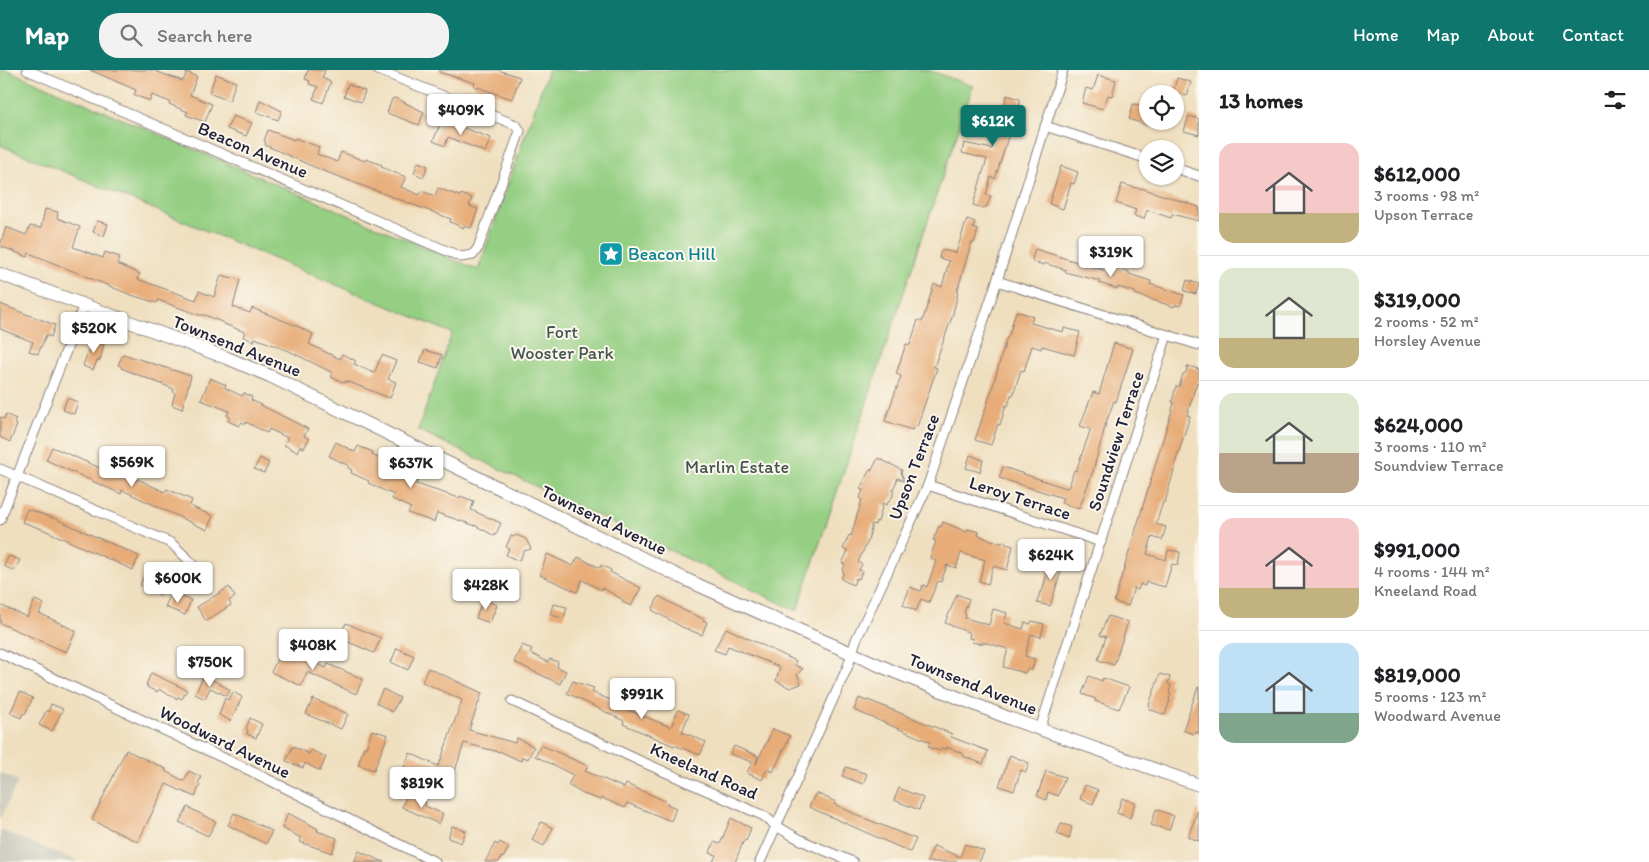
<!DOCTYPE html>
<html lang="en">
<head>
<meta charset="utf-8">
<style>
	body { margin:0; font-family:Itim,sans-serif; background:#f2f2f2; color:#202124; height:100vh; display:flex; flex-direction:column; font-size:19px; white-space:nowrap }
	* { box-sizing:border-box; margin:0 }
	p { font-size:16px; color:#757577 }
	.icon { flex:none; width:28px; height:28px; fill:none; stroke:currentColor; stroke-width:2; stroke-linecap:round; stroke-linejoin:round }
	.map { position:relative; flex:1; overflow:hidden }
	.sheet { display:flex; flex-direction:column; background:#fff; width:450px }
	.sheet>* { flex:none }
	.buttons { position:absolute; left:1139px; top:15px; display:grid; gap:10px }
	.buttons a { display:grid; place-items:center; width:45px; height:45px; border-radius:50%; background:#fff; box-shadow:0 1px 4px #0004; font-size:25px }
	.price { position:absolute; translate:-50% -42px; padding:0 11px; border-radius:5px; background:#fff; color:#222; font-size:16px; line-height:32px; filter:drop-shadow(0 1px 2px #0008) }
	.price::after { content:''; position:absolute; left:50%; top:30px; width:15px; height:11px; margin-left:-8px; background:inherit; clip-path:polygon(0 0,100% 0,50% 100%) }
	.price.selected { background:#0f766e; color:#fff }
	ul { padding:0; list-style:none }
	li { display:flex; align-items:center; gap:15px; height:125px; padding:0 20px }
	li+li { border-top:1px solid #e0e0e0 }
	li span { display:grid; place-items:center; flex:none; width:140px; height:100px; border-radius:15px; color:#555 }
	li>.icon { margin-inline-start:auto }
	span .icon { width:60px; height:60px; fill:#fffc; stroke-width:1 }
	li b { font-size:21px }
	h2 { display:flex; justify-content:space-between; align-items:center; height:60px; padding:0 20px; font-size:21px }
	header { display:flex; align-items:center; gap:30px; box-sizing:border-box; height:70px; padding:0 25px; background:#0f766e; color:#fff }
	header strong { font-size:24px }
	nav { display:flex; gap:28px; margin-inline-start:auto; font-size:18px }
	.search { width:350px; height:45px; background:#f2f2f2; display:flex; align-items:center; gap:12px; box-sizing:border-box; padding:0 18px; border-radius:20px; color:#757577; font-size:19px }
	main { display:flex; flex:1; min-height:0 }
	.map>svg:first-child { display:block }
	.industrial { fill:#c6c5b8 }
	.green { fill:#95cf83; stroke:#5c785f }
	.building { fill:#e7ac77 }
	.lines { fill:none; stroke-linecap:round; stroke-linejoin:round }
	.minor-casing { stroke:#88807d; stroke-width:11 }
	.secondary-casing { stroke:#88807d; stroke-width:14 }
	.minor { stroke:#fff; stroke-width:9 }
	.secondary { stroke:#fff; stroke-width:12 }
	.labels { text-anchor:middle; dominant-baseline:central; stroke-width:4; stroke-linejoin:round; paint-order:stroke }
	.street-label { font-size:18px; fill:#22223b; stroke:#fbf7ec }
	.culture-label { font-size:18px; fill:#0d838f; stroke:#fbf7ec; text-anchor:start }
	.park-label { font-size:18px; fill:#445651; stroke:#fbf7ec }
</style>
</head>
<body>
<header>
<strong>Map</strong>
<div class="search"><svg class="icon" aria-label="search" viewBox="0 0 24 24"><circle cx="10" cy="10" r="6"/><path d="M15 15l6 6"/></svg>Search here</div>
<nav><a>Home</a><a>Map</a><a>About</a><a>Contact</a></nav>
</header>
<main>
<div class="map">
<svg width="1199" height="792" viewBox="0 0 1199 792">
	<rect width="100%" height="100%" fill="#fbf7ec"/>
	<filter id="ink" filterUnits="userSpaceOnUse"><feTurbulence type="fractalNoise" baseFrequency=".02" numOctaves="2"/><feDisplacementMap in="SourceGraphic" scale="10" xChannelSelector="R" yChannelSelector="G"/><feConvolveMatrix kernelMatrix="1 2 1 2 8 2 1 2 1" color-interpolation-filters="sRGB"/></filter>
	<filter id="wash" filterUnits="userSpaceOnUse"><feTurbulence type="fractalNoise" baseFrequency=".0096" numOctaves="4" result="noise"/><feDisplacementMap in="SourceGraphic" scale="20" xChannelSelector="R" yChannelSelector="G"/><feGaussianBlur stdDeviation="1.12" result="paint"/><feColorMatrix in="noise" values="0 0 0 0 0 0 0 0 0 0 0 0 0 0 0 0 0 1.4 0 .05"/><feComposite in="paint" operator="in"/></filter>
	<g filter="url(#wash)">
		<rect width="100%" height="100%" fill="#efdfbf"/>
		<g class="industrial">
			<polygon points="0,703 18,711 0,749"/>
			<polygon points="0,760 75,790 75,792 0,792"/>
		</g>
		<polygon class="green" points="0,0 7,0 478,200 548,0 928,0 973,16 797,541 418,360 452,263 0,75"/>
		<g id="blocks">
			<g class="building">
				<polygon points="90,0 152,0 183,11 187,2 197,7 190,25 212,34 205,52 186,45 188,42 169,34 170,32 152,25 150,31 134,25 136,20"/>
				<polygon points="308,0 325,0 322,8 331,12 323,33 313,29 318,17 309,14 310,11 305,9"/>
				<polygon points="439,0 498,0 520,7 512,29 474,16 475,13 439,2"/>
				<polygon points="216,4 236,12 229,31 209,23"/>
				<polygon points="1098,5 1116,10 1112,26 1108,25 1103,39 1082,33 1086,18 1093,20"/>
				<polygon points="1177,8 1191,12 1187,26 1173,22"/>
				<polygon points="348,14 365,21 361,32 344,26"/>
				<polygon points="1007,25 1020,29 1020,33 1017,44 1013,43 1007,63 1009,64 995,109 991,107 986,125 991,126 987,136 983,138 973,135 987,89 962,83 964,73 992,79 999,53 976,48 978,39 1001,44"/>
				<polygon points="395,28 424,42 419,55 387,43 392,29"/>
				<polygon points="1145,28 1148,29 1148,56 1129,49 1133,34 1143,35"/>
				<polygon points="260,30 282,41 278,50 256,42"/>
				<polygon points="233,46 252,53 246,66 227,59"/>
				<polygon points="1189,46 1199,49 1199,65 1184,61"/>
				<polygon points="442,50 491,68 485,82 448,67 445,76 433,71"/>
				<polygon points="268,60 294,70 295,68 319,77 317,84 337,92 341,82 365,91 366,89 382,95 381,97 406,107 401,117 420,125 422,121 435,126 438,118 460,126 461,124 472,128 469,136 478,139 471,158 464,156 464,158 450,152 451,149 321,100 265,75 266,72 264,71"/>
				<polygon points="418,92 428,96 423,107 414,103"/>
				<polygon points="1061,96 1078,102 1074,114 1071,113 1063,139 1049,134"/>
				<polygon points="1122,114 1140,119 1141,118 1199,137 1199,151 1172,144 1171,148 1147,140 1144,149 1134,146 1136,140 1116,133"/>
				<polygon points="45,139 58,142 57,148 80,157 73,177 103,188 105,182 120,187 117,194 140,204 137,209 196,230 199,221 214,227 221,205 240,210 233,237 250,243 252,238 297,256 313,264 309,274 340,289 342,284 356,291 354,294 374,303 382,285 396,291 388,309 396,312 390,328 346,311 345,313 331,307 333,303 287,280 255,268 254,271 243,267 245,262 224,254 224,253 205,245 199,245 158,230 157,233 131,225 29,183 28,187 0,176 6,157 26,165 30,156 41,158"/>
				<polygon points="967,149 975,152 973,158 978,160 974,173 972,172 970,177 957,222 958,223 952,247 934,297 937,298 917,357 914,356 912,360 885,351 901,306 896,304 906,274 910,275 918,250 922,252 934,214 942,217 949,191 939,188 941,180 956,183"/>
				<polygon points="97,151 108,154 104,166 93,162"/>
				<polygon points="1035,179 1083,194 1086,187 1095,190 1093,197 1113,203 1114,197 1129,202 1129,204 1151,211 1150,214 1184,225 1180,236 1175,235 1174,237 1135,224 1135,222 1118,217 1118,219 1099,213 1100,211 1065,202 1066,200 1044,193 1044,195 1033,192 1032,189"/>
				<polygon points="1187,210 1199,214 1196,224 1184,221"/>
				<polygon points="0,234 55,255 51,267 46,265 38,284 29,281 33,272 0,259"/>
				<polygon points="1016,241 1033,246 1031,253 1038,255 1063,262 1064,258 1080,262 1074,285 1042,276 1041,279 1032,276 1024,301 1021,300 1013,325 1011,325 1008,336 1006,335 1000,355 998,354 991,375 975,370 992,319 1006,270 1009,265"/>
				<polygon points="92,269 104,274 100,290 97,291 93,300 83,296"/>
				<polygon points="1114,273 1133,279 1116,332 1114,331 1106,353 1093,401 1079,439 1061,433 1063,428 999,408 1003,397 1066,418 1069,417 1074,400 1076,401 1090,361 1090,359 1080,356 1093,322 1099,324"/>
				<polygon points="425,280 442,285 438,298 420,292"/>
				<polygon points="123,284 191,306 182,339 172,335 175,323 173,322 174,319 121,298 122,297 118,295"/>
				<polygon points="1188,296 1199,299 1199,313 1197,312 1187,345 1190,346 1174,397 1175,397 1165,432 1163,432 1156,454 1166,457 1162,470 1152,467 1147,484 1166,490 1168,480 1180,482 1178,495 1172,494 1165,517 1146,512 1145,516 1140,514 1138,520 1134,518 1128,536 1114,532 1174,333 1172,332 1176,316 1179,317 1183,304 1185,304"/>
				<polygon points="210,308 226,315 225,318 242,326 244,323 252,327 251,330 308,359 304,366 309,369 304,378 300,376 297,382 284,375 288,368 269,359 267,363 246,352 245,354 242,352 239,356 228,351 230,347 227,345 229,341 201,330"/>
				<polygon points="67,328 78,332 74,344 63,340"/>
				<polygon points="6,344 16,349 14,353 17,355 10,372 0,367 0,347 4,349"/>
				<polygon points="336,372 355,382 358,376 373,382 372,385 419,408 416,414 453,426 459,428 460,426 474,431 471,440 501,453 495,466 476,456 437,443 434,452 408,443 411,438 392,429 394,425 368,413 369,411 351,403 352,400 348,398 349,396 329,386"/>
				<polygon points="52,377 107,401 111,393 120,397 117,403 136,411 137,409 165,422 167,419 192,430 190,436 213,446 207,460 122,420 121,424 46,390"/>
				<polygon points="970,385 983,390 980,402 966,398"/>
				<polygon points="260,388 269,393 264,403 254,399"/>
				<polygon points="878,388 902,400 901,402 904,411 898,408 893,419 893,426 886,435 883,433 878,452 876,451 875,455 872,454 868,471 858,492 862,494 859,500 862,501 859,509 856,508 853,515 841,509 844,502 842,501 845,495 842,493 848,481 843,479 849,465 851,466 862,429 860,428 863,420 860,419 870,399 872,400"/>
				<polygon points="27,439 56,449 139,486 133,500 42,459 22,452"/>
				<polygon points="943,452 967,462 968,459 979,462 978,465 984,467 984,468 1001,473 1005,471 1006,474 1013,476 1007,500 993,496 988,514 979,511 985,490 961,483 956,498 947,495 941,512 938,511 929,532 921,529 916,541 903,535 910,517 921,521 923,515 927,517 936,491 930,488 936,471 933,470 939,456 941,457"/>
				<polygon points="516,465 526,469 531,479 524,481 519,491 506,485 509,479 506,477 511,466 514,467"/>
				<polygon points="547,484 573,496 578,487 600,498 601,495 611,500 610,502 641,518 631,536 622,532 623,530 603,518 602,520 582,510 577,522 540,505"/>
				<polygon points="1052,485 1065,489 1050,536 1037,533 1040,522 1042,522"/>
				<polygon points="9,486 20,490 14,501 4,496"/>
				<polygon points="145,503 166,512 160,525 140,515"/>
				<polygon points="229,517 235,527 229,531 231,535 206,551 197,537"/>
				<polygon points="171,523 191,530 185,545 165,537"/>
				<polygon points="957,524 969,529 964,543 966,544 965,548 989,555 993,539 1007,543 1004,553 1023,559 1025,552 1030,554 1032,551 1044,554 1041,567 1031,564 1025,586 1035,589 1032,600 1027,599 1025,603 1003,597 1008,579 987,573 981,573 981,574 972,572 973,569 969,568 970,563 945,553"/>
				<polygon points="659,526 685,541 704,549 703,550 707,552 702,565 682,557 652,540"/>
				<polygon points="483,529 497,535 490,553 476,548"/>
				<polygon points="35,530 44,534 39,543 76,561 66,582 0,553 0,535 27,547"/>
				<polygon points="553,534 567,537 564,548 550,545"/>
				<polygon points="1108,546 1128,552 1114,595 1098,590 1106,567 1100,565"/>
				<polygon points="346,553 381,568 374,583 339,568"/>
				<polygon points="726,558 796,591 795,595 803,599 797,604 801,614 790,618 776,611 780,597 728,576 725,584 714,580"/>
				<polygon points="522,575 532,579 530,583 548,592 550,589 558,592 557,597 566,601 560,614 514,592"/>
				<polygon points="283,577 326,598 328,594 363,609 356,624 307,602 301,616 271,602"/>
				<polygon points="397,578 414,586 408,600 391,592"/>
				<polygon points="428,598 482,623 469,660 515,673 517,668 534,677 528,689 522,687 521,691 499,681 499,682 464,673 455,701 445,718 404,697 410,683 438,696 439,695 462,630 422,612"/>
				<polygon points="151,603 187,620 182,629 178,627 177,629 160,620 158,620 157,622 147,617 148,615 146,615"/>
				<polygon points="1160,604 1170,607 1168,614 1171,615 1169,623 1171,624 1169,629 1170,630 1165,645 1149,639 1150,636 1149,635"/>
				<polygon points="204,605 230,620 227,626 210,618 205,629 195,624"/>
				<polygon points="1089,606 1102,611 1103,608 1129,617 1119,639 1095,631 1096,629 1082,624"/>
				<polygon points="573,611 594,618 592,622 626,637 625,639 671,657 678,640 689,644 682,662 706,672 700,685 674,675 674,676 623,654 624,651 567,623"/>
				<polygon points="1198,617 1199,617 1199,663 1194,662 1193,664 1183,660"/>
				<polygon points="383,619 400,628 392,642 376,633"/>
				<polygon points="20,622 33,628 25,644 23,643 21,648 10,643"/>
				<polygon points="233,622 242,627 231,651 219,645 225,628 228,630"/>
				<polygon points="859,628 867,631 868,630 952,664 951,667 988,681 983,694 963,686 964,684 947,677 946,680 942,678 940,681 928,677 930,672 854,640"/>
				<polygon points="313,629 348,644 341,659 306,644"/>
				<polygon points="51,634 63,639 52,661 39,655 46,641 48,642"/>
				<polygon points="250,648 262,654 256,668 247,664 248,660 246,659"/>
				<polygon points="773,659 790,666 773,702 767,699 762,710 747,703 752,692 730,684 734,676 758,686 756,694"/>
				<polygon points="372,660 388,665 374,700 358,695 364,677 366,678"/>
				<polygon points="541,675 588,696 585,701 624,718 626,714 668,732 667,734 676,738 671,751 627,733 625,738 602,728 601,730 583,724 568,715 573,705 535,686"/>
				<polygon points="293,676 309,684 311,680 326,687 320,701 305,693 303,698 286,691"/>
				<polygon points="126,680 166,699 165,701 184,711 189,701 201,707 198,714 200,715 195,727 166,714 138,772 92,750"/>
				<polygon points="1010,685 1029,693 1026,702 1021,700 1014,721 999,716"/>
				<polygon points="846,697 867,704 863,714 842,706"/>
				<polygon points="1046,701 1065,707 1058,726 1048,722 1046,730 1037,726"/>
				<polygon points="1085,715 1098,720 1093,734 1080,729"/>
				<polygon points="899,718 923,728 919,740 894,730"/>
				<polygon points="816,723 836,732 834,734 859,746 916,769 910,782 809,737"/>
				<polygon points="407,724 426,733 425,736 443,744 439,754 402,737"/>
				<polygon points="1122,728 1135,733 1130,748 1117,743"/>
				<polygon points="188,737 216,752 208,766 179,752"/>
				<polygon points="1156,739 1174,746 1169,760 1151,755"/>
				<polygon points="1198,740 1199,740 1199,771 1188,767"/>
				<polygon points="234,743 272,761 266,774 228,755"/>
				<polygon points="288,743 318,759 317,761 337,768 332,783 300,772 301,768 282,758"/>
				<polygon points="731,748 751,758 746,771 744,770 735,792 713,792 716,785 710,783 714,772 720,774"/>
				<polygon points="541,752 553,758 544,776 532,770"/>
				<polygon points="1061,753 1072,757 1069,769 1057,764"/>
				<polygon points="452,756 466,761 461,773 448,768"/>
				<polygon points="500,772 509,777 503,788 501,787 499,792 485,792 495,773 498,775"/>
				<polygon points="965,774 984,781 979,792 927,792 934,776 960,787"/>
				<polygon points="359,781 384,792 354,792"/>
			</g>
		</g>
	</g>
	<g filter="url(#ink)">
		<use href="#blocks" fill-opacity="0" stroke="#88807d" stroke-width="1"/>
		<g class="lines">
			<defs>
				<g id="minor">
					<polyline points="27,0 461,187 473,185 478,178 520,61 517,56 511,53 378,0"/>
					<polyline points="1045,56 1148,89"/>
					<polyline points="1175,98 1199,106"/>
					<polyline points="997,211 1199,275"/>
					<polyline points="0,399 171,473 194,495"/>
					<polyline points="928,415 1101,472"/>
					<polyline points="0,450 84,235"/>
					<polyline points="0,583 251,701 435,792"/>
					<path d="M512,631L638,690L764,746C789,768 822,779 853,792"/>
					<polyline points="1040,659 1167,265"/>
					<polyline points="760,792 848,596 856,570 928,415 997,211 1063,0"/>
				</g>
				<polyline id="secondary" points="0,204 227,288 270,306 687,510 803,562 890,600 1011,649 1199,715"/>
			</defs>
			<use href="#minor" class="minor-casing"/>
			<use href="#secondary" class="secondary-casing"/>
			<use href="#minor" class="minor"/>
			<use href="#secondary" class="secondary"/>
		</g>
	</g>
	<defs>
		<symbol id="sight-square" viewBox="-11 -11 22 22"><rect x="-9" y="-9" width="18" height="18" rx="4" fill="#0f9aa8" stroke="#fbf7ec"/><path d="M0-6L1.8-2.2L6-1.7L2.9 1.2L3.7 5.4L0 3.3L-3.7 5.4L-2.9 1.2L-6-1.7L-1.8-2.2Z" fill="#fff"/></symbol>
	</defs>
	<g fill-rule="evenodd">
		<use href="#sight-square" x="597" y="170" width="28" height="28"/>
	</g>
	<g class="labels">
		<g class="street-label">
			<text transform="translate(253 80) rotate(23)">Beacon Avenue</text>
			<text transform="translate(237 276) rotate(22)">Townsend Avenue</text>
			<text transform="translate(1116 371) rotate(-72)">Soundview Terrace</text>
			<text transform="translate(914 397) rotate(-69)">Upson Terrace</text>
			<text transform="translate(1020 428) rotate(18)">Leroy Terrace</text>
			<text transform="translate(604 450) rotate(26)">Townsend Avenue</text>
			<text transform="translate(973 614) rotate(22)">Townsend Avenue</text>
			<text transform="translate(225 672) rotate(26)">Woodward Avenue</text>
			<text transform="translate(704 701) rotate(24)">Kneeland Road</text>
		</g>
		<g class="culture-label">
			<text x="628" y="184">Beacon Hill</text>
		</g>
		<g class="park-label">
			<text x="562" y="262">Fort<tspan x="562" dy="21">Wooster Park</tspan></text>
			<text x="737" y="397">Marlin Estate</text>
		</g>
	</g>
</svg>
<div class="buttons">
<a><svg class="icon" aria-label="locate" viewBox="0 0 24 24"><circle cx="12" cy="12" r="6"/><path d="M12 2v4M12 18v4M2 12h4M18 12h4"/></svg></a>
<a><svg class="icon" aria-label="layers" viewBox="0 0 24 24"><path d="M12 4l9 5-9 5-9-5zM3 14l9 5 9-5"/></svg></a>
</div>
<b class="price" style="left:461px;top:66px">$409K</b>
<b class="price selected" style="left:993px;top:77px">$612K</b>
<b class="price" style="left:1111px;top:208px">$319K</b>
<b class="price" style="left:94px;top:284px">$520K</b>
<b class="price" style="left:132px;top:418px">$569K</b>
<b class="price" style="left:411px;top:419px">$637K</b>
<b class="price" style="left:1051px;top:511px">$624K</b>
<b class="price" style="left:178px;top:534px">$600K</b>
<b class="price" style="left:486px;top:541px">$428K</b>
<b class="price" style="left:313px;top:601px">$408K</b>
<b class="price" style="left:210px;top:618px">$750K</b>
<b class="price" style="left:642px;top:650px">$991K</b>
<b class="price" style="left:422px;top:739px">$819K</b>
</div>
<section class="sheet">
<h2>13 homes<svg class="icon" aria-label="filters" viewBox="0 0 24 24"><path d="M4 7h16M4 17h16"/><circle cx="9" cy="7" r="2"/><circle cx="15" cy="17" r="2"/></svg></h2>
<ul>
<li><span style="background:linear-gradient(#f6c9c9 70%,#c2b280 0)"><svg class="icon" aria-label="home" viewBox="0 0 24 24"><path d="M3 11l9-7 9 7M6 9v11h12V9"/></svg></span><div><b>$612,000</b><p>3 rooms · 98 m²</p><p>Upson Terrace</p></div></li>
<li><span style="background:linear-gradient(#dfe7d0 70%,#c2b280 0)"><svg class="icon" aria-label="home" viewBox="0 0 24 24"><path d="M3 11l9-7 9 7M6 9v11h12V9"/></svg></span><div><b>$319,000</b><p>2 rooms · 52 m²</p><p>Horsley Avenue</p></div></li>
<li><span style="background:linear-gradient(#dfe7d0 60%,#b9a48a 0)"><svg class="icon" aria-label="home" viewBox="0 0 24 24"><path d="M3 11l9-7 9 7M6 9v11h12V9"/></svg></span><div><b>$624,000</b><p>3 rooms · 110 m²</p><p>Soundview Terrace</p></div></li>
<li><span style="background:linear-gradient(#f6c9c9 70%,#c2b280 0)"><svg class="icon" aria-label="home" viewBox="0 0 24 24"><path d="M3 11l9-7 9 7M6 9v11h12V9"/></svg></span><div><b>$991,000</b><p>4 rooms · 144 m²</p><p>Kneeland Road</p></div></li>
<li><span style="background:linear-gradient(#bfe0f5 70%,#7fa58c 0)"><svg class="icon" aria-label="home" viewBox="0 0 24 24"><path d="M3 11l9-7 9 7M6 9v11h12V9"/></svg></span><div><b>$819,000</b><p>5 rooms · 123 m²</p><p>Woodward Avenue</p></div></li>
</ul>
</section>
</main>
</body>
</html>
